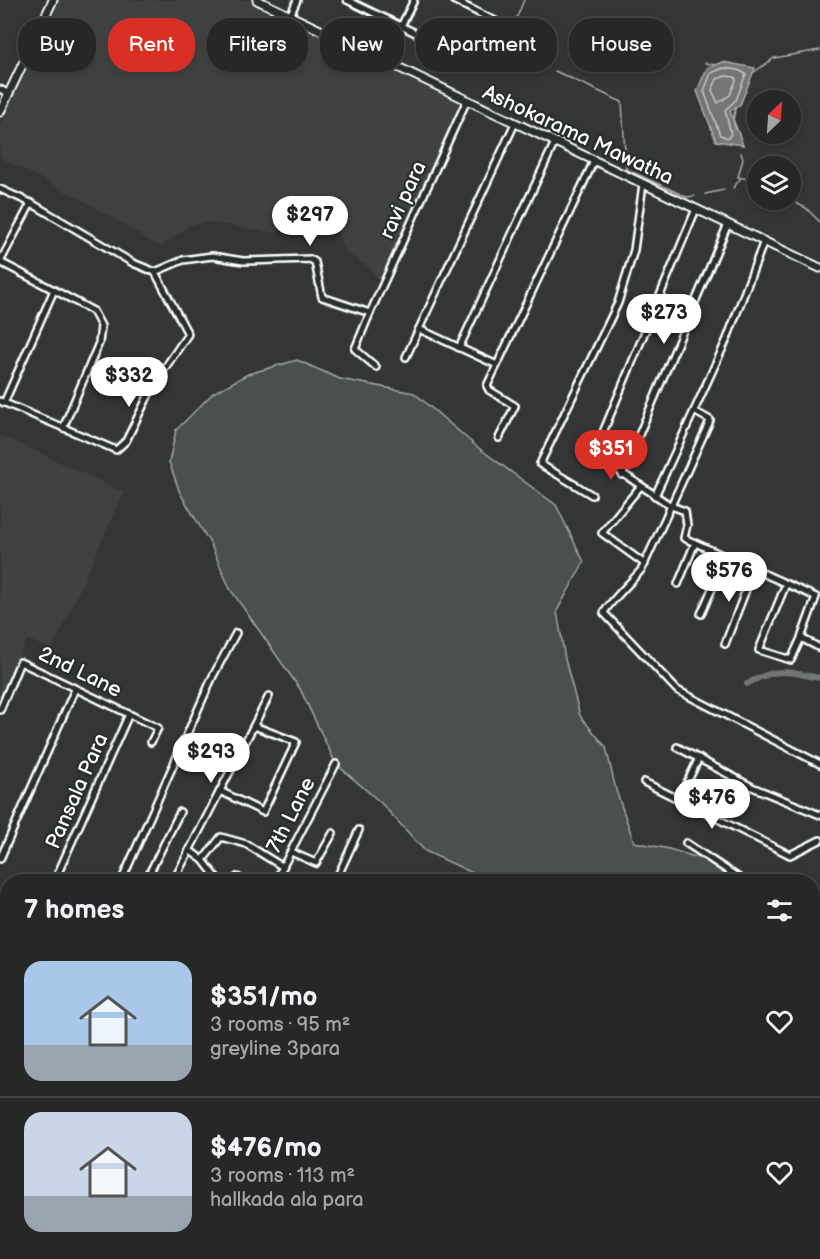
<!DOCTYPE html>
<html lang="en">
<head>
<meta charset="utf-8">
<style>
	body { margin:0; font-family:"Balsamiq Sans",sans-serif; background:#2e3030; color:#f1f3f6; height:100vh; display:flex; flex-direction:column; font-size:22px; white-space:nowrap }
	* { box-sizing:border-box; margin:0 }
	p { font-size:20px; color:#a4a6a8 }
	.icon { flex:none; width:33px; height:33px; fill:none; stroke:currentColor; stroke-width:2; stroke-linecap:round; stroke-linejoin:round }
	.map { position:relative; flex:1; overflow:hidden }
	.panel { position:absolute; left:0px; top:874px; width:820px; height:386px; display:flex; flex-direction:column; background:#262828; border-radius:24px 24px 0 0; box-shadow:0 3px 9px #0003,0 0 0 2px #424445 }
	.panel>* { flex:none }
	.hud { position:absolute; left:18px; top:18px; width:784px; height:54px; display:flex; gap:12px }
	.needle { width:39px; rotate:25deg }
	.controls { position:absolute; left:747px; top:90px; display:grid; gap:12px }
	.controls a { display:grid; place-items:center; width:54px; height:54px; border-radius:50%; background:#262828; box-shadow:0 3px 9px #0003,0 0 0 2px #424445; font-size:30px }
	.price { position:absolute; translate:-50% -51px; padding:0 14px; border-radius:21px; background:#fff; color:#222; font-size:20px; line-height:39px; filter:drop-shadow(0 2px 3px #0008) }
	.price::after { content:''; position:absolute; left:50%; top:36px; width:18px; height:14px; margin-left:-9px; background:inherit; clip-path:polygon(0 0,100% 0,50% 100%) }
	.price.selected { background:#d93025; color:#fff }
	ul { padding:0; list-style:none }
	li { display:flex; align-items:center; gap:18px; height:150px; padding:0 24px }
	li+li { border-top:2px solid #424445 }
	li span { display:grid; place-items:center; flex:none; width:168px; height:120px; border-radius:18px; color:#555 }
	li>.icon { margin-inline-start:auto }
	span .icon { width:72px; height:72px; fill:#fffc; stroke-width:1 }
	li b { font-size:26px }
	h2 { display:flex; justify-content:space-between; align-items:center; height:72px; padding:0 24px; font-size:26px }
	.chip { padding:0 21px; border-radius:24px; background:#262828; box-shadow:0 3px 9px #0003,0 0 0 2px #424445; font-size:21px; line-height:54px }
	.chip.selected { background:#d93025; color:#fff }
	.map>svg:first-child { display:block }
	.built { fill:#404243 }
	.green { fill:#4c4f50; stroke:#a6a7a8; stroke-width:1.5 }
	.water { fill:#737576; stroke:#abacad; stroke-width:1.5 }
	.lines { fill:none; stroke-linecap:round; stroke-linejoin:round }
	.shore { stroke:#c7c8c8; stroke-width:1.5 }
	.stream { stroke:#abacad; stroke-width:1.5 }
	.canal { stroke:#737576; stroke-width:6 }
	.river { stroke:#737576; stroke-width:10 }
	.minor-casing { stroke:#fff; stroke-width:10 }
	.tertiary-casing { stroke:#fff; stroke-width:11 }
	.primary-casing { stroke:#fff; stroke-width:13 }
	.minor { stroke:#2a2d2e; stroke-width:5 }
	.tertiary { stroke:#2a2d2e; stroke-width:7 }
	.primary { stroke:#2a2d2e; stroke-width:8 }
	.labels { text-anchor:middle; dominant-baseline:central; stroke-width:4.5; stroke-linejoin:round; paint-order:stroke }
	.street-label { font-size:21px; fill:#fff; stroke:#2a2d2e }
</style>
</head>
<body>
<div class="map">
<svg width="820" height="1259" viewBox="0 0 820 1259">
	<rect width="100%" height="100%" fill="#333536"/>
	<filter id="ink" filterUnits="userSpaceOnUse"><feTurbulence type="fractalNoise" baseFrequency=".0167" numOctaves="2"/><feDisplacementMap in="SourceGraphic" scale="12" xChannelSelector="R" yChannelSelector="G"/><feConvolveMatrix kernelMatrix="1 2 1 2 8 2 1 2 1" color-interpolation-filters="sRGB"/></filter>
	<g filter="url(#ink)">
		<g class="built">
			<polygon points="57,0 247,0 466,103 380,280 367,266 345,252 333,221 287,220 277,233 205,222 190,225 160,247 86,202 0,157 0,125"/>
			<polygon points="0,435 124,492 52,650 27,639 0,699"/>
			<polygon points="0,949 8,953 8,1178 0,1183"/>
			<polygon points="813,970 820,985 820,1216 813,1231"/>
			<polygon points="661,1253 803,1253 800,1259 675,1259"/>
		</g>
		<g class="green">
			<polygon points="297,360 340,379 414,393 476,446 556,505 584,562 557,611 565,659 580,716 606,747 616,790 634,842 669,849 721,865 745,882 492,882 425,851 380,802 336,764 300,689 230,589 210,543 180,493 169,462 176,430 213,393 248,374"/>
			<polygon points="7,1178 8,1252 580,1253 566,1259 0,1259 0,1183"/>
		</g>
		<polygon class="water" points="723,62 755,68 740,105 730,111 743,145 716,141 697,91 707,68"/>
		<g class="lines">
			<g class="shore">
				<polygon points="724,68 738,70 746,74 736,100 725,110 731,134 728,138 720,135 704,91 711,73"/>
				<polygon points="725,76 735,77 736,80 730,95 718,103 712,90 717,79"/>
			</g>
			<g class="stream">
				<polyline points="524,0 514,24 514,34 525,42 547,67"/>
				<polyline points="705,63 716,65"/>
				<polyline points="555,71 622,102 626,169 687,197 695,196"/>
				<polyline points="753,73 774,58 820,50"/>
				<polyline points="736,131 733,120 736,106"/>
				<polyline points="741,153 743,159 738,177 758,181"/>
				<polyline points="733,188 740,179"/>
				<polyline points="705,194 724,190"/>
				<polyline points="789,200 806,208 820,222"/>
			</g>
			<path class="canal" d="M747,684C778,666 787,672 820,678"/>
			<polyline class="river" points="813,967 820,973"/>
			<defs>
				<g id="minor">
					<polyline points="347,0 480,64"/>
					<polyline points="453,0 499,23"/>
					<polyline points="290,16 297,0"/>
					<polyline points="384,61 414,0"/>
					<polyline points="0,89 9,94"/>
					<polyline points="0,189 31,203"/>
					<polyline points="696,209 594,454 671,506 685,511 687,525 684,538 816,597 801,638 820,648"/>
					<polyline points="0,262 31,203 133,263 155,272"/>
					<polyline points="0,262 54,290 4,403"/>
					<polyline points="155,272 183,260 212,256 243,261 310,259 315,262 322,297 370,313 355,349 376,367"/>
					<polyline points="54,290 93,311 101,326 99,343 63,428"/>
					<polyline points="370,313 467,100"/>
					<polyline points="419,329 515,123"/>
					<polyline points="459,348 555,142"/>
					<polyline points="406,357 419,329 497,365 487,386 489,390 515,406 499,438"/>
					<polyline points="497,365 594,161"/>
					<polyline points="0,401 116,450 126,441 154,384 188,334 155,272"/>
					<path d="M694,411L710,420L709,423L642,569C634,579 606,606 604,613L677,690L820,764"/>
					<polyline points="622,475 728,224"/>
					<polyline points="640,487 602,533 645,564"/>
					<polyline points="592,495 540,464 618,303 634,250 643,184"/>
					<polyline points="655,496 727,339 764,241"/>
					<polyline points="678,584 695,543"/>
					<polyline points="786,584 759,650 791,660 801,638"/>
					<polyline points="701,614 726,557"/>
					<polyline points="725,644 754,569"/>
					<polyline points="0,710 20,662 158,728 151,742"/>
					<polyline points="677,747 752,787 820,815"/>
					<polyline points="644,782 790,855 820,840"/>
					<polyline points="220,791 263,812 296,742 254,726"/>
					<polyline points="679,799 699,758"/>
					<polyline points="686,843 745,882"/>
					<polyline points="189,850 203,860 220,882"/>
					<polyline points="291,852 316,863 333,833"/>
					<polyline points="0,859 75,689"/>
					<polyline points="203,860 221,837 246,844 283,867"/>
					<polyline points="237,877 247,882"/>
					<polyline points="54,882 129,714"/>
					<polyline points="121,882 213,676 236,633"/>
					<polyline points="145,882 180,812"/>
					<polyline points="173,882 269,696"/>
					<polyline points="275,882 336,764"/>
					<polyline points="335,882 359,830"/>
					<polyline points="813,945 820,956"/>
					<polyline points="0,1133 8,1118"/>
				</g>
				<g id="tertiary">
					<polyline points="257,0 820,268"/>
					<polyline points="0,112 53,0"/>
					<polyline points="0,946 8,950"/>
					<polyline points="649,1252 662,1259"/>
				</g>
				<polyline id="primary" points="811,1259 820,1241"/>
			</defs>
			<use href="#minor" class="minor-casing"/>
			<use href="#tertiary" class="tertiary-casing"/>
			<use href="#primary" class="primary-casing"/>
			<use href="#minor" class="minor"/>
			<use href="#tertiary" class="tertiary"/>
			<use href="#primary" class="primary"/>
		</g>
	</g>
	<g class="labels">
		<g class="street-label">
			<text transform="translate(578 135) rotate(25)">Ashokarama Mawatha</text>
			<text transform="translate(403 200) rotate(-65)">ravi para</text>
			<text transform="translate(80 672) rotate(26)">2nd Lane</text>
			<text transform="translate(77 791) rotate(-66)">Pansala Para</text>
			<text transform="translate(291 815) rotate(-63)">7th Lane</text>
		</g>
	</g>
</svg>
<div class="controls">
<a><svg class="needle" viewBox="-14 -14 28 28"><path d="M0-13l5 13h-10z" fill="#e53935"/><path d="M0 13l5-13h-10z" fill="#a4a6a8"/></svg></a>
<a><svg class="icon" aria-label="layers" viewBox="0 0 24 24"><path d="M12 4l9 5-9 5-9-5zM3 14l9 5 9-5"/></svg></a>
</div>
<b class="price" style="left:310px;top:247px">$297</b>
<b class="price" style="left:664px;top:345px">$273</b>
<b class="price" style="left:129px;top:408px">$332</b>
<b class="price selected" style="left:611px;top:481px">$351</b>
<b class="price" style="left:729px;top:603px">$576</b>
<b class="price" style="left:211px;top:784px">$293</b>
<b class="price" style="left:712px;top:830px">$476</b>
<div class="hud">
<a class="chip">Buy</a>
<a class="chip selected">Rent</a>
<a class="chip">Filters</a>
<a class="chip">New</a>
<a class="chip">Apartment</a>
<a class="chip">House</a>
</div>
<section class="panel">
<h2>7 homes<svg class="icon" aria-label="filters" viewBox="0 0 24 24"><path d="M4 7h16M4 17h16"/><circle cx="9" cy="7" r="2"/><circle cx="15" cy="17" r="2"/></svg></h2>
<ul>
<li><span style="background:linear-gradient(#a9c7e8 70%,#9aa5b1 0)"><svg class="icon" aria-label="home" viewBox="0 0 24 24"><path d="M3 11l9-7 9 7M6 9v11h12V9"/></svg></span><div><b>$351/mo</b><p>3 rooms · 95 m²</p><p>greyline 3para</p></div><svg class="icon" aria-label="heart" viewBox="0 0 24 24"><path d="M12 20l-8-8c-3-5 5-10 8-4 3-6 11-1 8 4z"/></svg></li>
<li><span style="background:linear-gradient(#c9d6e8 70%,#9aa5b1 0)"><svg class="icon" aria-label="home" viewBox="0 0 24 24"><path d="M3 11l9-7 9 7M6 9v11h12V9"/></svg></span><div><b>$476/mo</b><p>3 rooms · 113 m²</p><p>hallkada ala para</p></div><svg class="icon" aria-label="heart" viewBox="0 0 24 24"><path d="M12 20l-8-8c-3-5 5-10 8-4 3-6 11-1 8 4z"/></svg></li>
</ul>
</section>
</div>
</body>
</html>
